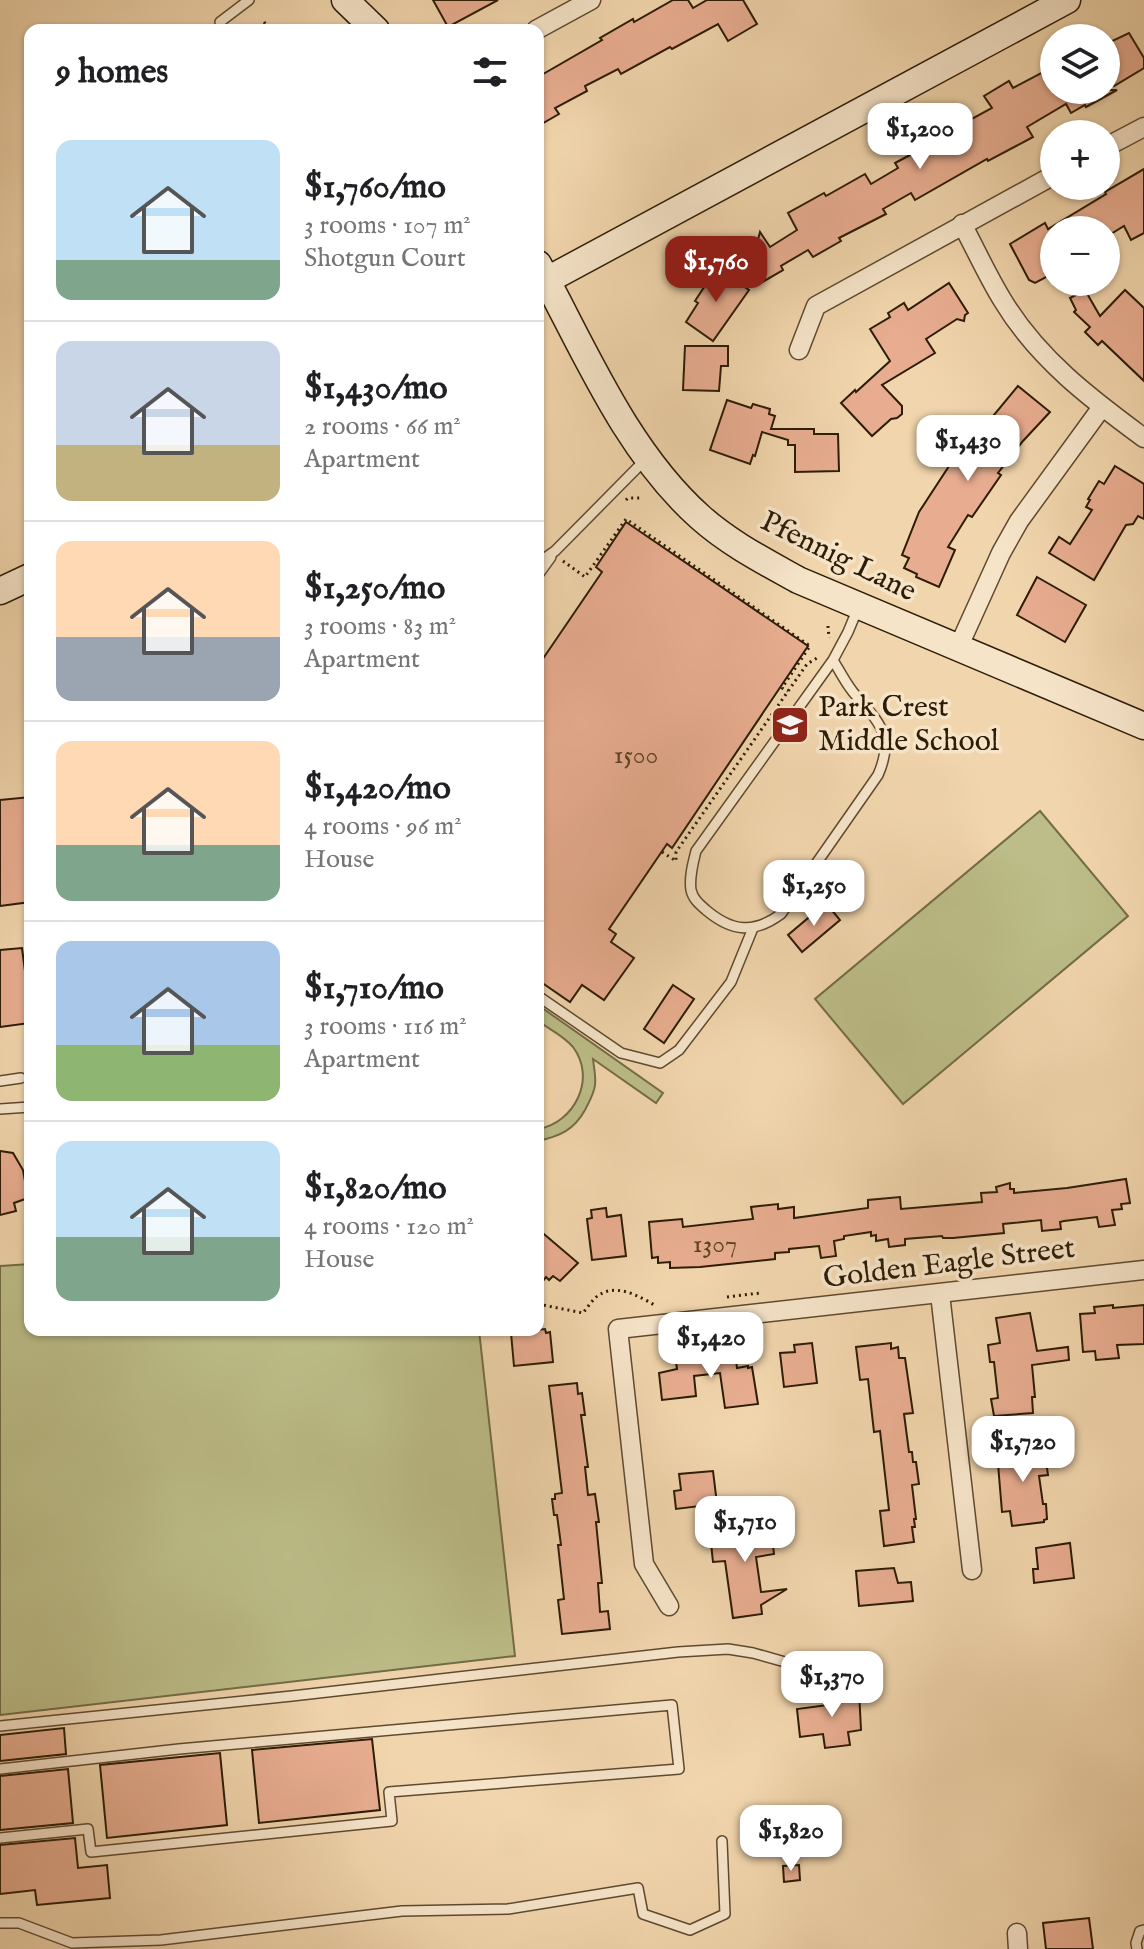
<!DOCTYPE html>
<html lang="en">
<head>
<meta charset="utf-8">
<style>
	body { margin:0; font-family:"IM FELL English",serif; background:#f2f2f2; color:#202124; height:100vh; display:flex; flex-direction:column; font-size:30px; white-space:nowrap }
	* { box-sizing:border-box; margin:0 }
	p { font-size:26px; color:#757577 }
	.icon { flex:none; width:44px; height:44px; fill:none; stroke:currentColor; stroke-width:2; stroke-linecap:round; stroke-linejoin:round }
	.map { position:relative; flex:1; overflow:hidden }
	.panel { position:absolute; left:24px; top:24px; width:520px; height:1312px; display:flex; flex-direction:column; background:#fff; border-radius:16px; box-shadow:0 2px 6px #0004 }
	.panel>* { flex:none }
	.fabs { position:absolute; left:1040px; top:24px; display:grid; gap:16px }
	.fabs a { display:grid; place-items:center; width:80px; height:80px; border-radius:50%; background:#fff; box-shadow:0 2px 6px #0004; font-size:40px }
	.price { position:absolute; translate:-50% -68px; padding:0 18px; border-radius:16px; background:#fff; color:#222; font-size:26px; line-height:52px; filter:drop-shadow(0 2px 4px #0008) }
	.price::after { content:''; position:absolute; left:50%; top:48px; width:24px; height:18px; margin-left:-12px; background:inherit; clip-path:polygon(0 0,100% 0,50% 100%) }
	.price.active { background:#8f2418; color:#fff }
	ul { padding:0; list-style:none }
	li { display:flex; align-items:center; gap:24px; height:200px; padding:0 32px }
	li+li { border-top:2px solid #e0e0e0 }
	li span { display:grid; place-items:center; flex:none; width:224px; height:160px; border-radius:16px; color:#555 }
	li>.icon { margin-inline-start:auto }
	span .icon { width:96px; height:96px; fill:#fffc; stroke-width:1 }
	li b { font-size:34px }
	h2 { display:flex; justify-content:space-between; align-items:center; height:96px; padding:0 32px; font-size:34px }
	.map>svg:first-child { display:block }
	.green { fill:#bcbd88; stroke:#746c47; stroke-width:2 }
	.building { fill:#e8ad90; stroke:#2d1c06; stroke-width:2 }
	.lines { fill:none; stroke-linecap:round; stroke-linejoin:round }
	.lane-casing { stroke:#5e4a30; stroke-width:12 }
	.street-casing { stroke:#5e4a30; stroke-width:21 }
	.secondary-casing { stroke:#2d1c06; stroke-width:29 }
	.path { stroke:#2d1c06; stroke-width:3; stroke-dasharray:2 4; stroke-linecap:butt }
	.lane { stroke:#f6e4c9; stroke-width:9 }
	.street { stroke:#f6e4c9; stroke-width:18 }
	.secondary { stroke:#f6e4c9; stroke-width:26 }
	.labels { text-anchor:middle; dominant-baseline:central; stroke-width:7; stroke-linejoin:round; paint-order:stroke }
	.number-label { font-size:26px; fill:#5c4028 }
	.street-label { font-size:30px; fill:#2d1c06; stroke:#f6e4c9 }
	.poi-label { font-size:30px; fill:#2d1c06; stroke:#f6e4c9; text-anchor:start }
</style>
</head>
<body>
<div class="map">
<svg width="1144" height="1949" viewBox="0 0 1144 1949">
	<rect width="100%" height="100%" fill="#f1d5ac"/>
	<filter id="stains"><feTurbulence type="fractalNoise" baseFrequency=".0025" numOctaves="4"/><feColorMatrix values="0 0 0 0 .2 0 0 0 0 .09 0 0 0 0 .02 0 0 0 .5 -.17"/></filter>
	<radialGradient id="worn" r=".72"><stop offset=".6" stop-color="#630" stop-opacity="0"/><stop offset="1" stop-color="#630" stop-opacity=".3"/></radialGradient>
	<g class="green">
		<polygon points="1040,811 1128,916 903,1104 815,999"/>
		<path d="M538,1005L663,1093L656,1103L593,1059C594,1068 596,1077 595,1085C594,1094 589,1102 585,1110C574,1130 560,1136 538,1141V1129C574,1123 597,1079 573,1047C564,1036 549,1029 538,1021Z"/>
		<polygon points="30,1264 30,1330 479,1330 515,1656 0,1715 0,1266"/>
	</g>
	<g class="building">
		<polygon points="433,0 498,0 448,27"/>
		<polygon points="673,0 688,0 693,8 707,0 743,0 757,24 728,41 718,24 672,49 670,47 621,74 618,69 585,86 587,91 555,108 559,114 538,126 538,77 602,40 600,38 633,19 634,22"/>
		<polygon points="1129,33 1144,58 1144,68 1114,86 1106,72 1106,44"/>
		<polygon points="1045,71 1048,77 1054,74 1054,90 1117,90 1086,107 1085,105 1071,113 1066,104 1027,127 1033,137 988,161 987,159 915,200 911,193 883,209 886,214 839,238 841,241 813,257 808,250 781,266 783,270 759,284 744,258 755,251 760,232 770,247 797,230 788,213 824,193 826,196 865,174 871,184 898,168 895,163 946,136 947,129 954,125 957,127 992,108 984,96 1009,81 1013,88"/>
		<polygon points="1144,169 1144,233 1131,240 1124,226 1106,237 1106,230 1054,230 1054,273 1035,283 1029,280 1010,244 1045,223 1048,229 1106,194 1105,192"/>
		<polygon points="717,268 749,290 713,341 686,322 698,303 695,301 710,278 708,272 715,271"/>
		<polygon points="949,283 968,313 965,315 964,321 957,319 926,339 935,353 882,385 902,406 902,414 897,418 891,419 872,436 841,403 855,390 856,392 890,361 870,329 890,317 888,313 904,303 908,310"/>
		<polygon points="1085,290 1100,316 1125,290 1144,308 1144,381 1102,341 1098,345 1085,332 1090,327 1074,312 1076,310 1070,298"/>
		<polygon points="685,346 728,346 728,366 721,366 719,391 683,390"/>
		<polygon points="1018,386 1050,412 1023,441 998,473 1001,475 972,517 968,515 948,547 955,550 939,587 916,577 917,574 904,568 909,558 902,555 919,512 951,463 941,456 966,422 980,432"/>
		<polygon points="727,400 751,408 753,404 770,409 769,414 775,416 771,429 814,429 814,434 838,434 839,471 795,472 795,445 788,445 788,440 762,432 755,456 753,455 750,464 710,450"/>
		<polygon points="1115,466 1144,484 1144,519 1138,516 1133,524 1126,525 1094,580 1049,553 1059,537 1070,544 1092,510 1086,507 1090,500 1088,499 1099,481 1104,484"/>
		<polygon points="626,522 808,646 672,848 667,844 609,929 616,934 611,942 634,958 604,1000 582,985 570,1002 538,980 538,666 602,572 596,567"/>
		<polygon points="1037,577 1086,605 1065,642 1017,615"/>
		<polygon points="30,797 30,841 26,841 30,874 30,902 0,906 0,800"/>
		<polygon points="826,903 840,920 802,952 788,935"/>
		<polygon points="22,948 26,979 30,979 30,997 28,997 30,1023 0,1027 0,950"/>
		<polygon points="673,985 694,999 664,1043 644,1029"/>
		<polygon points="0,1151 13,1153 23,1170 28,1198 14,1203 16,1211 0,1215"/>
		<polygon points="1126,1179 1130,1203 1121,1204 1122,1209 1112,1210 1115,1225 1099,1227 1097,1217 1064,1221 1060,1222 1061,1229 1042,1231 1041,1220 1003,1224 1004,1233 953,1238 943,1238 942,1236 905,1239 905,1245 889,1247 888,1239 876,1241 876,1235 871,1236 871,1232 844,1236 844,1239 834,1241 836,1256 821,1258 819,1246 789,1249 789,1252 775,1253 775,1259 700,1267 670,1268 670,1262 658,1263 658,1257 652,1258 649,1222 682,1219 683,1227 753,1219 751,1207 778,1204 778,1209 794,1207 794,1218 868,1208 868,1200 900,1197 901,1209 982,1202 981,1193 997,1192 996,1187 1010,1183 1010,1189 1014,1189 1014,1193 1067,1188"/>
		<polygon points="606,1208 607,1217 621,1215 626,1256 592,1260 587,1219 592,1218 591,1210"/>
		<polygon points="538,1229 578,1263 560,1281 553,1276 549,1280 546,1277 538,1288"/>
		<polygon points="1113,1305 1113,1308 1144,1305 1144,1344 1117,1345 1119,1358 1096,1360 1095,1351 1083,1352 1080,1314 1095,1313 1094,1307"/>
		<polygon points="1030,1313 1037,1351 1068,1347 1069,1360 1032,1365 1035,1397 1032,1397 1033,1413 994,1416 991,1399 998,1398 994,1362 990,1362 988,1345 1000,1343 996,1318"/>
		<polygon points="545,1329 546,1333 550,1332 553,1362 514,1366 511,1333"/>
		<polygon points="812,1343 817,1383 784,1387 780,1353 795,1352 794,1345"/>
		<polygon points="891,1343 891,1349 898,1347 899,1358 905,1358 913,1413 904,1414 909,1452 912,1452 913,1462 916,1462 919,1484 912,1485 916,1519 914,1519 915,1527 912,1527 914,1542 884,1546 880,1511 889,1510 880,1431 874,1432 868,1379 860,1380 856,1347"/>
		<polygon points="735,1352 737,1368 748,1366 748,1368 752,1367 758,1404 725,1408 720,1373 694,1376 696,1396 662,1400 659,1373 677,1369 676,1362"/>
		<polygon points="577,1383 578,1394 582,1393 585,1415 581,1415 588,1467 585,1467 588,1495 595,1494 599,1522 596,1522 602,1583 598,1583 600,1612 608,1611 610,1629 562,1634 558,1600 564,1599 558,1545 561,1545 557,1515 554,1515 552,1499 555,1499 555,1494 562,1493 549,1386"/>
		<polygon points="1036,1439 1037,1455 1045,1454 1048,1475 1039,1476 1043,1504 1046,1504 1047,1519 1044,1520 1044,1522 1012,1526 1010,1511 1002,1512 998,1464 1007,1463 1006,1452 1010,1452 1009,1443"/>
		<polygon points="713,1471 717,1504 676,1509 674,1491 681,1490 679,1474"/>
		<polygon points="770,1520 774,1554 756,1557 761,1592 787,1589 761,1605 762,1614 733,1618 725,1561 713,1562 711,1543 716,1543 715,1536 723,1535 722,1526"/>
		<polygon points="1070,1543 1074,1578 1034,1583 1033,1569 1038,1569 1036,1548"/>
		<polygon points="894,1568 898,1583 911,1582 913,1601 859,1606 856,1571"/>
		<polygon points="859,1691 861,1730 848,1732 850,1745 825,1748 823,1734 800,1737 797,1709 828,1705 826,1694"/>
		<polygon points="64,1728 66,1754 0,1761 0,1735"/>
		<polygon points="372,1739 380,1810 259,1823 252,1750"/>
		<polygon points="220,1753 227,1825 107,1838 100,1765"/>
		<polygon points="68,1769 73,1823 0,1830 0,1776"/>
		<polygon points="75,1838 78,1868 107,1865 110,1898 37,1905 35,1890 0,1894 0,1845"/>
		<polygon points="799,1865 800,1880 784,1882 783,1866"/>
		<polygon points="1089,1918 1093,1949 1046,1949 1043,1923"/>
	</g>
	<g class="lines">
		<defs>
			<g id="lane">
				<polyline points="220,22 249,0"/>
				<polyline points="538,563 555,551 644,461"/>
				<polyline points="538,575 551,557"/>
				<path d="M833,660C839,670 845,682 853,692C877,721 896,734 878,775L781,914C754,934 732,932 706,910C699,904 693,899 691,890C689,877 693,863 696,851L833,660L848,632L858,608"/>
				<polyline points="538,996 621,1053 660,1063 679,1050 731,982 753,928"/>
				<polyline points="0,1081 21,1078"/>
				<polyline points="0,1109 30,1107"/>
				<polyline points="0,1726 292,1696 678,1652 728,1649 753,1653 785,1662"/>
				<polyline points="0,1769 179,1749 672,1705 679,1769 389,1792 392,1821 91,1852 88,1829 0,1838"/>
				<polyline points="0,1923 19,1923 72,1943 161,1940 402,1911 508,1909 638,1888 643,1914 690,1930 725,1914 722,1841"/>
				<polyline points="1137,1949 1136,1943 1140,1931 1144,1930"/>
			</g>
			<g id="street">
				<polyline points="536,30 591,0"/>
				<polyline points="1106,147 1144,127"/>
				<path d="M962,224C976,250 988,277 1003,301C1038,359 1091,399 1144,438"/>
				<polyline points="799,350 816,306 1054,175"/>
				<polyline points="958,648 1001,553 1019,521 1102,407"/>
				<polyline points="940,1294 972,1570"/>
				<polyline points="669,1606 644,1564 618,1329 1144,1270"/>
				<polyline points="1017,1933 1018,1949"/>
			</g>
			<g id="secondary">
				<polyline points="345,0 376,30"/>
				<path d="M538,264C584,349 626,451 700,517C729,543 764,561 798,580L1144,726"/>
				<polyline points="538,285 1067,0"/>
				<polyline points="0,591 30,577"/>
			</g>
		</defs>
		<use href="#lane" class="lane-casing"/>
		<use href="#street" class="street-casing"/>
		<use href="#secondary" class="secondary-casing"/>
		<g class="path">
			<polyline points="264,22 270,30"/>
			<polyline points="626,500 628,498 641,498"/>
			<polyline points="563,561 585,577 626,519 810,646 782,688 788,691"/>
			<polyline points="828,626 829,638"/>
			<polyline points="662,852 676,861 676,852 807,664 817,658"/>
			<polyline points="727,1297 760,1293"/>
			<path d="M538,1304L583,1313C587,1308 591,1302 595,1298C614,1281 639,1296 656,1306"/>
		</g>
		<use href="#lane" class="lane"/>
		<use href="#street" class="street"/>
		<use href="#secondary" class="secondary"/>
	</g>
	<defs>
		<symbol id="school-square" viewBox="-11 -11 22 22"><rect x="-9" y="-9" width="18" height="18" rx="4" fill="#8f2418" stroke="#f6e4c9"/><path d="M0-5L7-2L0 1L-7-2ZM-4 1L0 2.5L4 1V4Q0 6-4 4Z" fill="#fff"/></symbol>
	</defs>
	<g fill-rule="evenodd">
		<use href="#school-square" x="768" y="703" width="44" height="44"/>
	</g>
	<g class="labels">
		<g class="number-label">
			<text x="636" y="755">1500</text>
			<text x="715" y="1244">1307</text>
		</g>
		<g class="street-label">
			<text transform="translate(838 557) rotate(26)">Pfennig Lane</text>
			<text transform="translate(949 1264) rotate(-7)">Golden Eagle Street</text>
		</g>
		<g class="poi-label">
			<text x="818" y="708">Park Crest<tspan x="818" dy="34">Middle School</tspan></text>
		</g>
	</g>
	<rect width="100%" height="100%" filter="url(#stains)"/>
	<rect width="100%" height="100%" fill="url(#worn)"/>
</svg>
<div class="fabs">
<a><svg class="icon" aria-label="layers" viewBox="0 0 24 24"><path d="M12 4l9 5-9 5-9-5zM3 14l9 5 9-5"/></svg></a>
<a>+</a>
<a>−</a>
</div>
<b class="price" style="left:920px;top:171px">$1,200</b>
<b class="price active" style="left:716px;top:304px">$1,760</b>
<b class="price" style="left:968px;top:483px">$1,430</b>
<b class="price" style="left:814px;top:928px">$1,250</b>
<b class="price" style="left:711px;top:1380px">$1,420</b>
<b class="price" style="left:1023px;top:1484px">$1,720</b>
<b class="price" style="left:745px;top:1564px">$1,710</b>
<b class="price" style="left:832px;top:1719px">$1,370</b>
<b class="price" style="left:791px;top:1873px">$1,820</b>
<section class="panel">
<h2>9 homes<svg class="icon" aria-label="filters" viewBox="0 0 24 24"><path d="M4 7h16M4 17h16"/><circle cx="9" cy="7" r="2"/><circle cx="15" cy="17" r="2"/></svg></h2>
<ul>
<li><span style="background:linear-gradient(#bfe0f5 75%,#7fa58c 0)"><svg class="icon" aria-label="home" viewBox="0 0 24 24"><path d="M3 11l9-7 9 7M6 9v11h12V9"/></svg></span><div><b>$1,760/mo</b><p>3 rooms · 107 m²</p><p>Shotgun Court</p></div></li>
<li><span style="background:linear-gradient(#c9d6e8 65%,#c2b280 0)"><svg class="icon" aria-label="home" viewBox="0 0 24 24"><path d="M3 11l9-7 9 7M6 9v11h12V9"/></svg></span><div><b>$1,430/mo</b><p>2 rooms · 66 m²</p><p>Apartment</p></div></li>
<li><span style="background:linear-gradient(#ffd9b3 60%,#9aa5b1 0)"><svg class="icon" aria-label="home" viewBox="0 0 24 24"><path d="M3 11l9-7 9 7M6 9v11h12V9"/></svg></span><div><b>$1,250/mo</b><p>3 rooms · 83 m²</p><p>Apartment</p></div></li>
<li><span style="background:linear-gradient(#ffd9b3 65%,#7fa58c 0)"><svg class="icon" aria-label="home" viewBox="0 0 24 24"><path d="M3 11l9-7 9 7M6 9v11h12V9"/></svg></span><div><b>$1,420/mo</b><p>4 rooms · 96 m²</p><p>House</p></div></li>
<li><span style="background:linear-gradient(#a9c7e8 65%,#8fb573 0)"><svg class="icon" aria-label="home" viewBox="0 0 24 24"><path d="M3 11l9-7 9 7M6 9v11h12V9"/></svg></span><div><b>$1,710/mo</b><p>3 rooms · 116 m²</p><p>Apartment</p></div></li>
<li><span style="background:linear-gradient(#bfe0f5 60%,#7fa58c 0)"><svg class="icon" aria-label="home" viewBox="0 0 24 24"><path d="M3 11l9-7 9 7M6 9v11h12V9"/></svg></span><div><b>$1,820/mo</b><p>4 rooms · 120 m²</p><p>House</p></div></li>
</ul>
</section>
</div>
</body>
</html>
